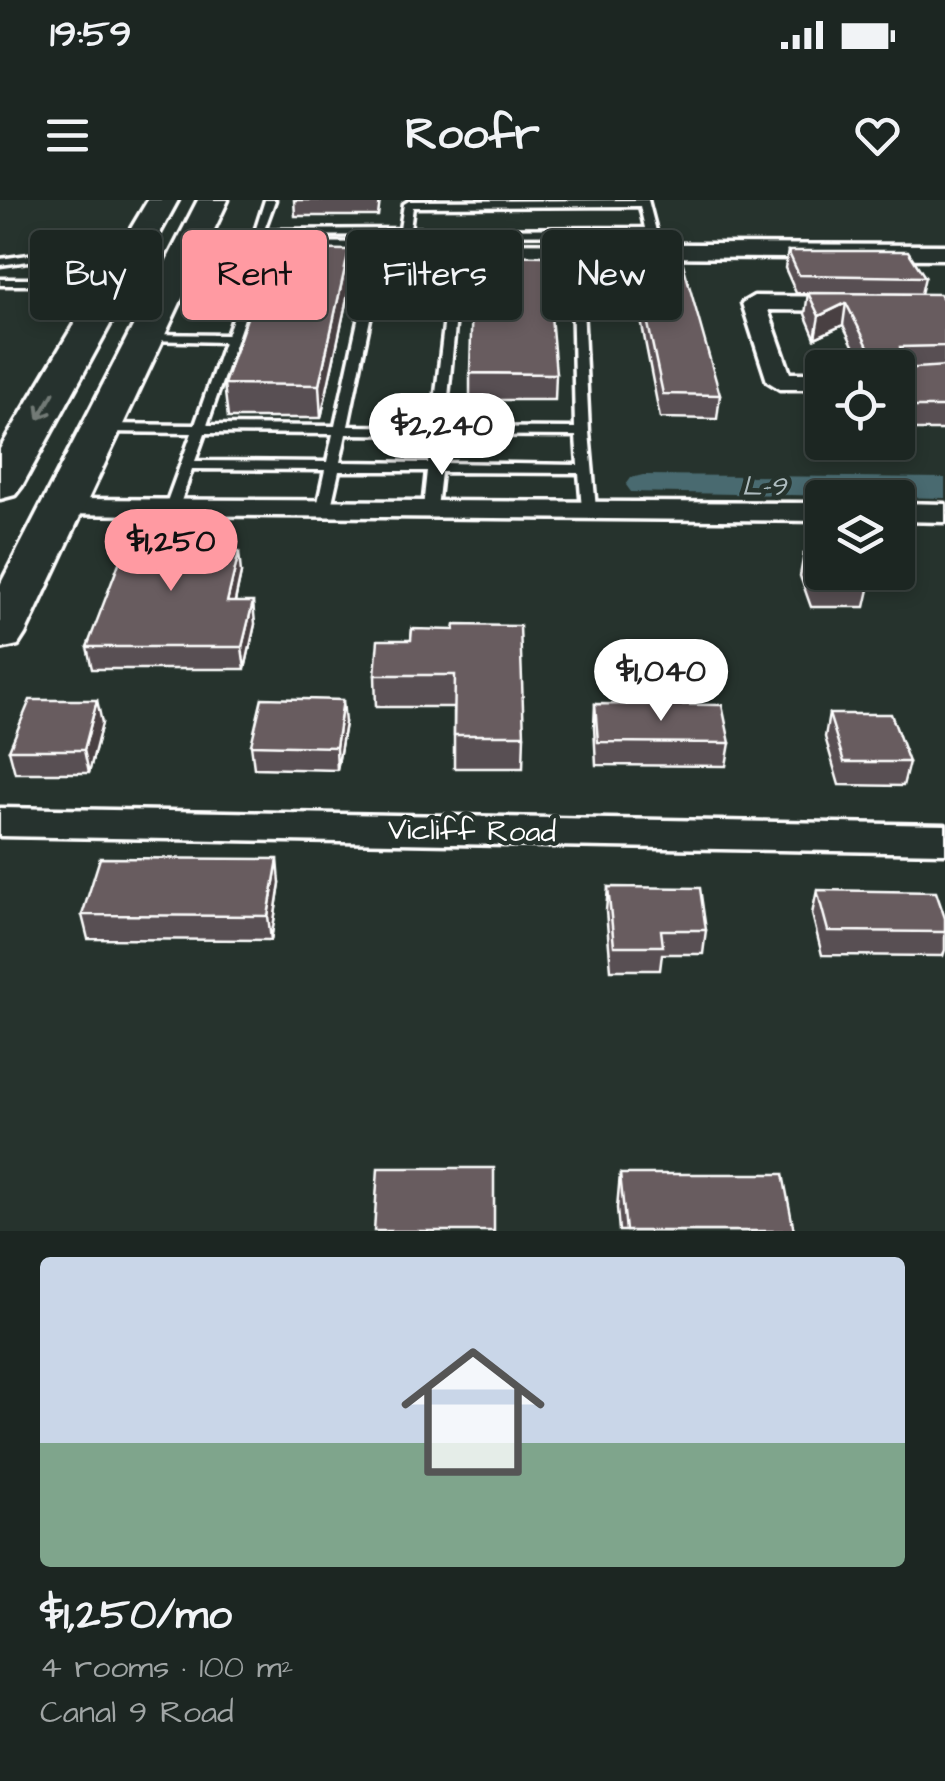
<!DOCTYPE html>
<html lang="en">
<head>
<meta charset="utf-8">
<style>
	body { margin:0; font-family:"Architects Daughter",sans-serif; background:#252e2a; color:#f1f3f6; height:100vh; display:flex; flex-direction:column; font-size:38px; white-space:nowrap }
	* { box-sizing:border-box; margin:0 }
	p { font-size:32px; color:#a0a5a5 }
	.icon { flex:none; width:55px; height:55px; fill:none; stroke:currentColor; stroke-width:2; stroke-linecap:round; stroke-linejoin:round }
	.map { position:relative; height:1031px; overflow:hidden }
	.sheet { display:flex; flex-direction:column; background:#1c2622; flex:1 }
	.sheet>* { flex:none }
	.top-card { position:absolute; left:30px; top:30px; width:885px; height:90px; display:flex; gap:20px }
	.fabs { position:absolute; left:805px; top:150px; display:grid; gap:20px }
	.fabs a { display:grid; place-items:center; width:110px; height:110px; border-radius:10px; background:#1c2622; box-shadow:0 5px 15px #0003,0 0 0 2px #3a4340; font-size:50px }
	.price { position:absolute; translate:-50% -85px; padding:0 22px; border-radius:35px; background:#fff; color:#222; font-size:32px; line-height:65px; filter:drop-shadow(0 2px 5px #0008) }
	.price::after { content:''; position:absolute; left:50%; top:60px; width:30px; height:22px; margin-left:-15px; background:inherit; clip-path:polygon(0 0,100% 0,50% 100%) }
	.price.selected { background:#ff9aa2; color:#111 }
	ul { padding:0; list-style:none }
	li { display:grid; align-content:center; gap:20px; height:530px; padding:0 40px }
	li span { display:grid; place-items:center; height:310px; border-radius:10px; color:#555 }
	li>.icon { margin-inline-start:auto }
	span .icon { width:180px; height:180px; fill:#fffc; stroke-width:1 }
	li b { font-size:42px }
	.pill { padding:0 35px; border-radius:10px; background:#1c2622; box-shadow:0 5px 15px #0003,0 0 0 2px #3a4340; font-size:35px; line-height:90px }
	.pill.selected { background:#ff9aa2; color:#111 }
	.status { display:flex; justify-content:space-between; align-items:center; height:70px; padding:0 50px; background:#1c2622; direction:ltr }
	.status svg { height:28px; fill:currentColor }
	header { display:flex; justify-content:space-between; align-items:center; height:130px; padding:0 40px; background:#1c2622; font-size:45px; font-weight:700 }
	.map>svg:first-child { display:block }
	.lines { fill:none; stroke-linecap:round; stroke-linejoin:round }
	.canal { fill:#4a6b70; fill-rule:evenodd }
	.lane-casing { stroke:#fff; stroke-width:7 }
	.street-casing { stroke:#fff; stroke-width:7 }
	.primary-casing { stroke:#fff; stroke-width:7 }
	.lane { fill:#26332d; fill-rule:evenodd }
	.street { fill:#26332d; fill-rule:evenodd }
	.primary { fill:#26332d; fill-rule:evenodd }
	.wall { fill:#594f52; stroke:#fff; stroke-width:2.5 }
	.shaded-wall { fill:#484042; stroke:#fff; stroke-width:2.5 }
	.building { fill:#675c5f; stroke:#fff; stroke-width:2.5 }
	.oneway { stroke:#727a76 }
	.labels { text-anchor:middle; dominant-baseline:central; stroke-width:9; stroke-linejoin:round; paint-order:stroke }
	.far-water-label { font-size:28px; font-style:italic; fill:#aebcbf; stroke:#26332d }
	.street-label { font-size:30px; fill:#fff; stroke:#26332d }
</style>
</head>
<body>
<div class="status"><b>19:59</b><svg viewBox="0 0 49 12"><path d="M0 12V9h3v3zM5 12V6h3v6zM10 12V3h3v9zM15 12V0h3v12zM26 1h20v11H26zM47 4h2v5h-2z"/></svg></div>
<header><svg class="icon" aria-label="menu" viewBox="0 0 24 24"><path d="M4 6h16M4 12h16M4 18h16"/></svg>Roofr<svg class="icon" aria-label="heart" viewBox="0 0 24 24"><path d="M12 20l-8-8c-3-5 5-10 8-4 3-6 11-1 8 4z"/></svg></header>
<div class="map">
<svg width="945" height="1031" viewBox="0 0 945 1031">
	<rect width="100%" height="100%" fill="#26332d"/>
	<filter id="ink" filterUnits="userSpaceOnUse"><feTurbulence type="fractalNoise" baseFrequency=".01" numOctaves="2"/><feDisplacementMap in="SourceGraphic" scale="20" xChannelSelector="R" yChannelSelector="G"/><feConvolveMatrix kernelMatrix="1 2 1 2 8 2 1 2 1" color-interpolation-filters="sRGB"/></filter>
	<g filter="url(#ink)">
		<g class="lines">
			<polygon class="canal" points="643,275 945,278 945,298 631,292 626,285 631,278"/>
			<defs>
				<g id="lane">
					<path d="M265,0H275L264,30L400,29L404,4L409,1L648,0L656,31L651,34L409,35L408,43L403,46L398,43L399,35L262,36L260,41H252ZM640,6L645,28L410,29L413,7Z"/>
					<path d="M458,46L463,49L461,70H495L500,73L495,76H460L445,227L575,228L572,86C550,73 539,82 521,73L526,70L565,73L582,85L589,232L596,309L594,312L589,313L582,309L579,273L441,272L437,308L430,312L423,308L427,271H339L331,307L324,311L317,307L325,270L192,269L179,307L172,311L165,307L192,233L101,232L95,228L101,224L195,225L224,142L146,140L140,137L146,134L227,135L250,72C259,66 281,66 290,72L285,75H259L207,225L335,226L368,75H326L321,72L326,69L451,70L453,49ZM379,75L450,76L432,227L348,226ZM205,233L333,234L327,262L195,261ZM346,234L431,235L428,263L340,262ZM444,235L576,236L578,265L442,263Z"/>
					<polygon points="50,52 131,53 136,56 131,59 50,58 0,65 0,59"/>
					<polygon points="0,79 117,79 122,82 117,85 0,85"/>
				</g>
				<g id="street">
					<polygon points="189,42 945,45 945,59 181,54 178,49"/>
					<polygon points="754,96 945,98 945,112 768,110 790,173 822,173 822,189 780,189 767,181 742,103"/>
					<polygon points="62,299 822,303 822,321 51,314 47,308"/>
					<polygon points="898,303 945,304 945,322 898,321"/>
					<polygon points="0,608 945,625 945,653 0,636"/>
				</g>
				<g id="primary">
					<polygon points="148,0 178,0 22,286 15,295 0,299 0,249"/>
					<polygon points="198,0 228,0 25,434 18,445 0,449 0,385"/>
				</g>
			</defs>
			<use href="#lane" class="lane-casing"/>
			<use href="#street" class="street-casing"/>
			<use href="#primary" class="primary-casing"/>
			<use href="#lane" class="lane"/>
			<use href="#street" class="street"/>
			<use href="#primary" class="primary"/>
		</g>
		<g class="wall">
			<polygon points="294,0 380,0 378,16 295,16"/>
			<polygon points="349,50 351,80 321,218 228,218 224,184"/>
			<polygon points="788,51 925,77 921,94 796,93 785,68"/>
			<polygon points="633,53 720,195 717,219 660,218 632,74"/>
			<polygon points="808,93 945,103 945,230 898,230 898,168 864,168 843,125 815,138 805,114"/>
			<polygon points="470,173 556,174 555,200 470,200"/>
			<polygon points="193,321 196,342 193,352 241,373 235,402 255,424 245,469 92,469 87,447"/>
			<polygon points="820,326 822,326 822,372 898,372 898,348 903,361 899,382 868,382 870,385 865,407 811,407 800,376 804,354 820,354 817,347"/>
			<polygon points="412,429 524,535 523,568 454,568 454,507 376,507 375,475 411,440"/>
			<polygon points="595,504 730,543 726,566 596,565 594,527"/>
			<polygon points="829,514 909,562 903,586 839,585 825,537"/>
			<polygon points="102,523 89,573 15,573 9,550"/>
			<polygon points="345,523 337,570 254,568 251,545"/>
			<polygon points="280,683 271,740 88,739 82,715"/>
			<polygon points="608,687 706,730 703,754 662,754 660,770 611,770 606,711"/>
			<polygon points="817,690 945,718 945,750 943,756 822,755 812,714"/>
			<polygon points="620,974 794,1031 619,1031 617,1008"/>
		</g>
		<g class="shaded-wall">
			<polygon points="349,50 351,80 321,218 319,185"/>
			<polygon points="846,103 843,125 815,138 819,116"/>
			<polygon points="193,321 196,342 186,373 183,352"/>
			<polygon points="239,352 241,373 230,424 227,402"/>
			<polygon points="253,402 255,424 245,469 242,447"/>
			<polygon points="97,500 102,523 89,573 84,550"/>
			<polygon points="343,500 345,523 337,570 336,547"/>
			<polygon points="278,659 280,683 271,740 268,716"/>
		</g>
		<g class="building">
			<polygon points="271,49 349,50 319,185 224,184"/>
			<polygon points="788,51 908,51 925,77 799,75"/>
			<polygon points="633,53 680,53 720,195 663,194"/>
			<polygon points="473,55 546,56 556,174 470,173"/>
			<polygon points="808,93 940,94 945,103 945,146 900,147 902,169 945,166 945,207 900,207 898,203 898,168 879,168 846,103 819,116"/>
			<polygon points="135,321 193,321 183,352 239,352 227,402 253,402 242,447 87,447"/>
			<polygon points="898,348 903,361 898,360"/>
			<polygon points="804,354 822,354 822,372 865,372 870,385 815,385"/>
			<polygon points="455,425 520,426 524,535 454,535 455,475 375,475 378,440 411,440 412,429 454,430"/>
			<polygon points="262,498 343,500 336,547 251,545"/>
			<polygon points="30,500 97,500 84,550 9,550"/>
			<polygon points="595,504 722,505 730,543 598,542"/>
			<polygon points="829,514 891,514 909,562 844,562"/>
			<polygon points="100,658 278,659 268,716 82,715"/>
			<polygon points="608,687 700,688 706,730 661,730 663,746 614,746"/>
			<polygon points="817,690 936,692 945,718 945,732 828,731"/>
			<polygon points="378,968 494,968 494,1031 374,1031"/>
			<polygon points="620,974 783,974 794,1031 626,1031"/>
		</g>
		<defs><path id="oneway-shaft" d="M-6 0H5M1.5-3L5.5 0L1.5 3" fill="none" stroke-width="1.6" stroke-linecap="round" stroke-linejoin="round" transform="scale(2.5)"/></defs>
		<use class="oneway" href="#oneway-shaft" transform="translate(46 206) rotate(120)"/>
	</g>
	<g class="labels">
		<g class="far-water-label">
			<text x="764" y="286">L-9</text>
		</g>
		<g class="street-label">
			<text transform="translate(472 631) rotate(1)">Vicliff Road</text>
		</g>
	</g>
</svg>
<div class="fabs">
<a><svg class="icon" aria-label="locate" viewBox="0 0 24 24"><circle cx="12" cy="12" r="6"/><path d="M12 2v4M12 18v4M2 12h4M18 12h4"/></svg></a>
<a><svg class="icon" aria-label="layers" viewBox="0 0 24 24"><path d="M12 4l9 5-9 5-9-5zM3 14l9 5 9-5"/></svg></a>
</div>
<b class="price" style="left:442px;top:278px">$2,240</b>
<b class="price selected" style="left:171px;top:394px">$1,250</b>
<b class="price" style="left:661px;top:524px">$1,040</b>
<div class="top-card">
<a class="pill">Buy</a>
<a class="pill selected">Rent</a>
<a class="pill">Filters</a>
<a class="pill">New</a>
</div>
</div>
<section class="sheet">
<ul>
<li><span style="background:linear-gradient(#c9d6e8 60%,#7fa58c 0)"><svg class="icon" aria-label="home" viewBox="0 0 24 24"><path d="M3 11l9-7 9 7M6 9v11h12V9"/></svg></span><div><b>$1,250/mo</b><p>4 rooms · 100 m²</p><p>Canal 9 Road</p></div></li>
</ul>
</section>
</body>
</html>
